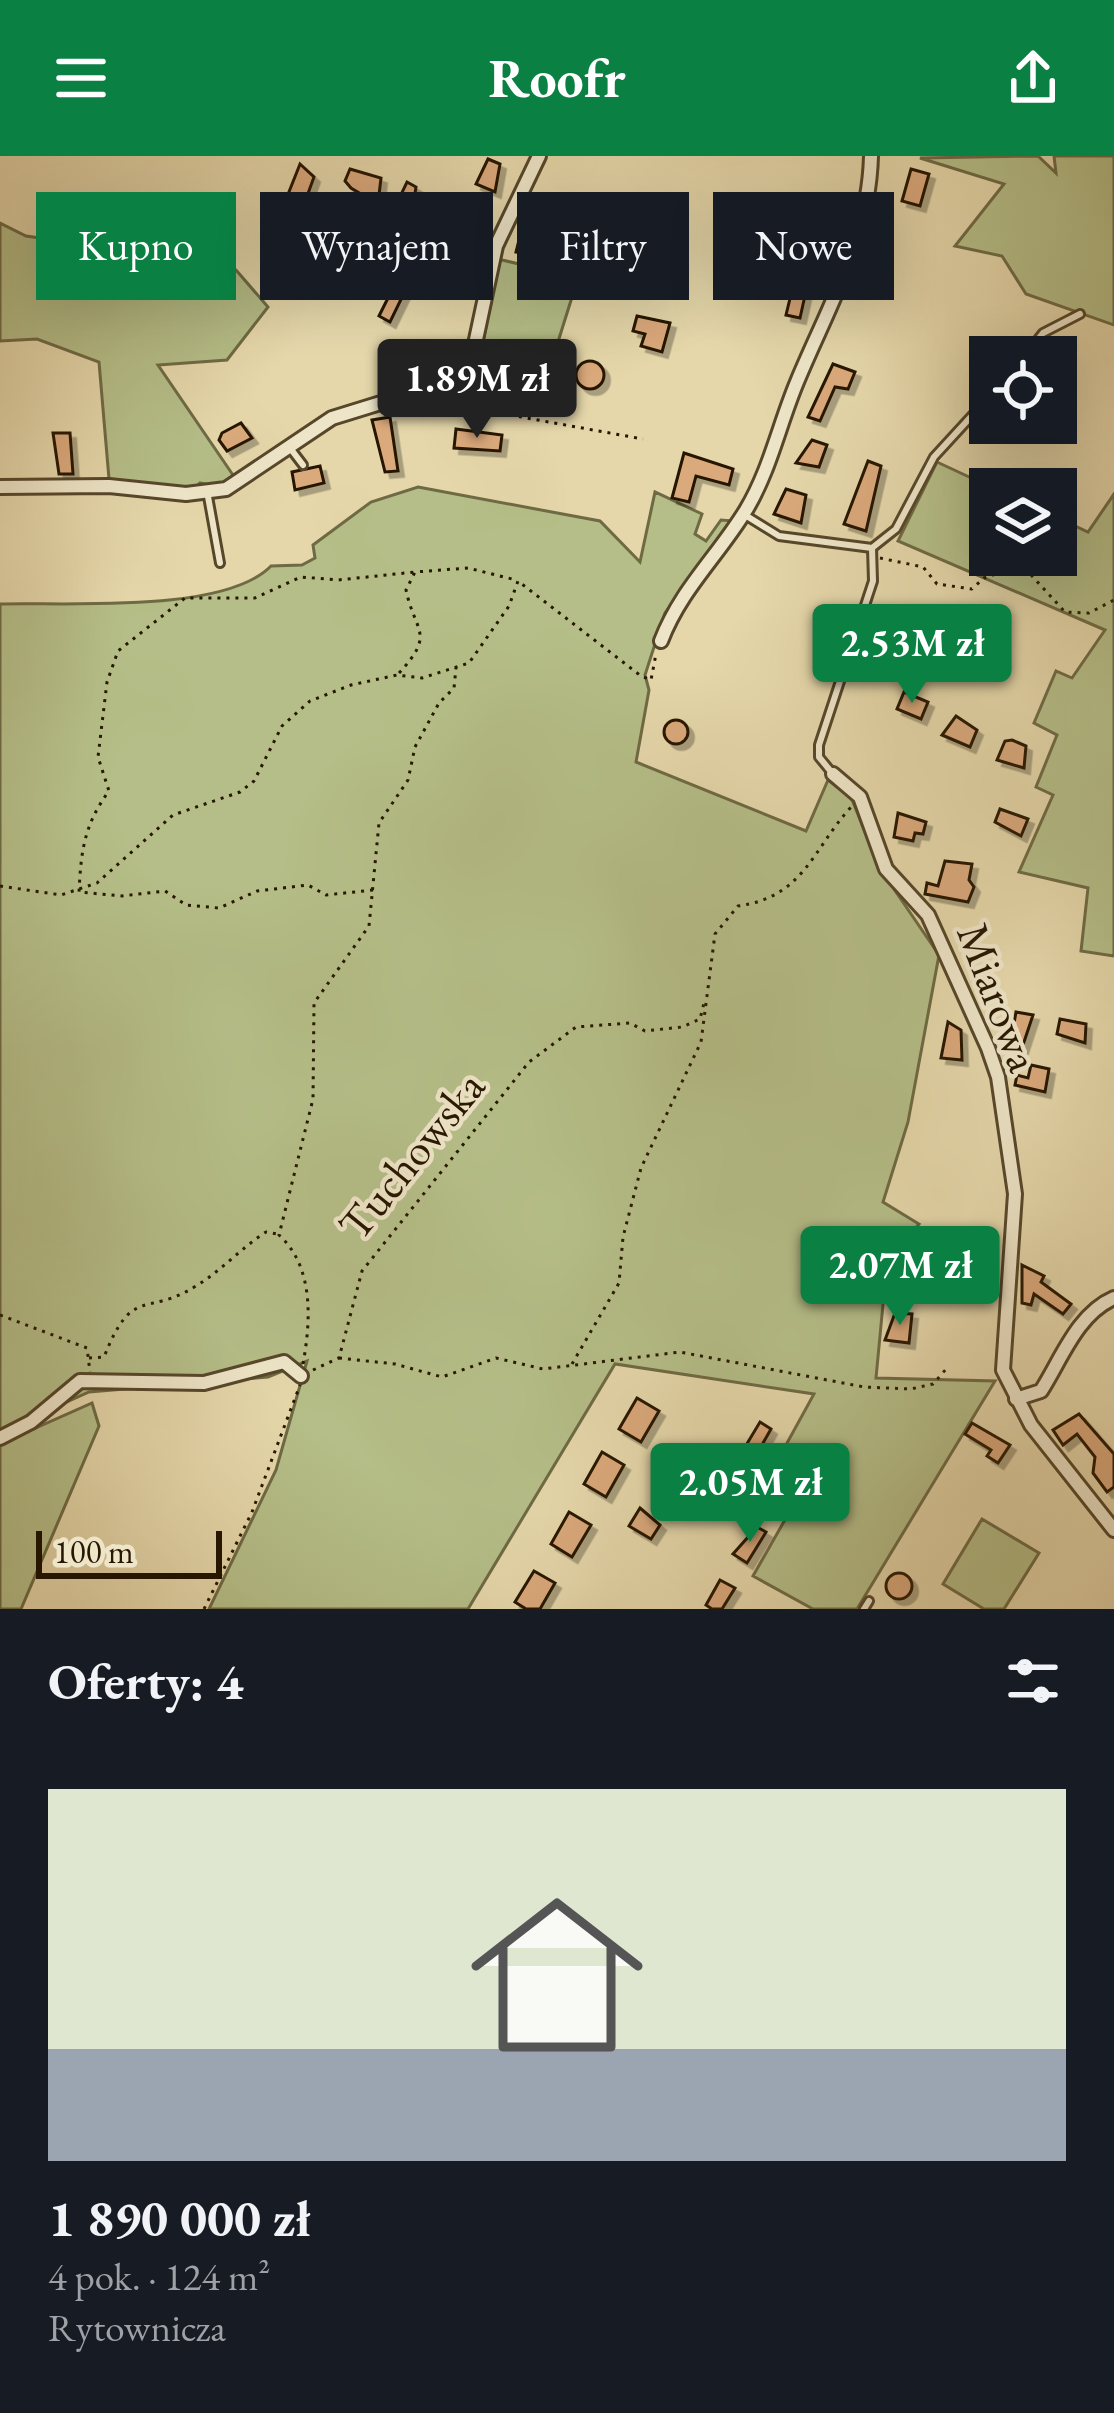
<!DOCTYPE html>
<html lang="pl">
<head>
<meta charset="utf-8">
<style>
	body { margin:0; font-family:"EB Garamond",serif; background:#20242c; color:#f1f3f6; height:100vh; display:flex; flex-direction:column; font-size:45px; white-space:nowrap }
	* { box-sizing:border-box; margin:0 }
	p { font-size:39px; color:#9ea1a6 }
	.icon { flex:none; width:66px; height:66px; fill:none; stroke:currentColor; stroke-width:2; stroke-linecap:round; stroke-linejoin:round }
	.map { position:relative; height:1453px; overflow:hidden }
	.details { display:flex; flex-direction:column; background:#171b24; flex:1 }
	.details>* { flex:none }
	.top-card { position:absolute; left:36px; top:36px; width:1044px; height:108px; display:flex; gap:24px }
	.buttons { position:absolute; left:969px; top:180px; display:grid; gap:24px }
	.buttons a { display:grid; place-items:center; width:108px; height:108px; border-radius:0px; background:#171b24; box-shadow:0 12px 48px #0002; font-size:60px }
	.scale { position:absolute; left:36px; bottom:30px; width:186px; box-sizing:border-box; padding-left:12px; border:6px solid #271700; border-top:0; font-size:33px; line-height:42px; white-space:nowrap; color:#271700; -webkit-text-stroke:9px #eee5c8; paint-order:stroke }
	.price { position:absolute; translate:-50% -102px; padding:0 27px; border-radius:12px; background:#0b8043; color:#fff; font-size:39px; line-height:78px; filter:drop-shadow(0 3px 6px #0008) }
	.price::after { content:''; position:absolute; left:50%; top:72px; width:36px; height:27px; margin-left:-18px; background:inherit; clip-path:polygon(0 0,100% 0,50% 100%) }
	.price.active { background:#222; color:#fff }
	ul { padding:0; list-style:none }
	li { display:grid; align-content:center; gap:24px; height:636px; padding:0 48px }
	li span { display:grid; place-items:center; height:372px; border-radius:0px; color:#555 }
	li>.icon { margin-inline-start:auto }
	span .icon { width:216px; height:216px; fill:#fffc; stroke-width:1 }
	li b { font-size:51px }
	h2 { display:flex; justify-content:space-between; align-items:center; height:144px; padding:0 48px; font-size:51px }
	.pill { padding:0 42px; border-radius:0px; background:#171b24; box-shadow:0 12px 48px #0002; font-size:42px; line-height:108px }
	.pill.active { background:#0b8043; color:#fff }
	header { display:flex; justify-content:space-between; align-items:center; height:156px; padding:0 48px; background:#0b8043; color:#fff; font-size:54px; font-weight:700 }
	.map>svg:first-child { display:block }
	.green { fill:#b5be88; stroke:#6e6a44; stroke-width:3 }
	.building { fill:#daa97b; stroke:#271700; stroke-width:3; filter:url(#shadow) }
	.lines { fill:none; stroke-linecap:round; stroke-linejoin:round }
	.lane-casing { stroke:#56472a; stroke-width:12 }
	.street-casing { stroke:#56472a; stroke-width:18 }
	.path { stroke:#271700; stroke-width:3; stroke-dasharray:3 6; stroke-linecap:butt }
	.lane { stroke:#eee5c8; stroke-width:6 }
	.street { stroke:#eee5c8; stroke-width:12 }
	.labels { text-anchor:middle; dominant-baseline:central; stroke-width:9; stroke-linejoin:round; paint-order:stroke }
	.street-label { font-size:45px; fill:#271700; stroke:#eee5c8 }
</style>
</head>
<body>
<header><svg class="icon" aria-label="menu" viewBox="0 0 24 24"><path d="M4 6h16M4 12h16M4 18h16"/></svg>Roofr<svg class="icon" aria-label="share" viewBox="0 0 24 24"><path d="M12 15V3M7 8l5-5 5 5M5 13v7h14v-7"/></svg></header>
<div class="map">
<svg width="1114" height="1453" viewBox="0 0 1114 1453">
	<defs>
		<filter id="shadow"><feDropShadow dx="5.5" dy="5.5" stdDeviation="0" flood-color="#0004"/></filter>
	</defs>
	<rect width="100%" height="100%" fill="#e5d7aa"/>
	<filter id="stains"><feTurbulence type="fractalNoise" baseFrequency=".00167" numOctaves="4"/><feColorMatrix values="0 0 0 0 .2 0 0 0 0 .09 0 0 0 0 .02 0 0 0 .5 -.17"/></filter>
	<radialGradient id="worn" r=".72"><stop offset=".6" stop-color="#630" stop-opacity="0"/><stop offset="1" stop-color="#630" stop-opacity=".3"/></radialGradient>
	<g class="green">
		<polygon points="1038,0 1056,17 1054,0 1114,0 1114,169 1026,138 1002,100 955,90 1004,28 920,2"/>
		<polygon points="0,67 26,80 96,90 152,115 236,114 268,151 227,204 158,209 235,322 215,330 200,327 192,335 109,323 99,206 37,183 0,185"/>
		<path d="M498,103L578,122L536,256L465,246L457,239C488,204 488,148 498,103Z"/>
		<polygon points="937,306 995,333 990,333 990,399 1056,399 1056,361 1088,376 1114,338 1114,800 1081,795 1088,732 1019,716 1053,639 1036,631 1057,579 1034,567 1056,515 1072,522 1105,474 898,385"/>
		<path d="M418,331L600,365L640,406L655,336L702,358L695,378L706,385L721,364L734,365L665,457L645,519L649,534L636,606L806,675L828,624L851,641L879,711L939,799L908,966L883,1046L919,1068L887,1106L876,1222L995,1225L857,1453H813L753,1420L811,1318L781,1298L814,1238L615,1208L468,1453H209L276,1314L307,1205L268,1221L89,1236L0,1276V448C65,446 224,458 271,410L302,409L315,402L313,389L371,346Z"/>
		<polygon points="92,1247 99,1270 21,1453 0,1453 0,1288"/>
		<polygon points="982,1363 1039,1397 1004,1453 984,1453 943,1428"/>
	</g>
	<g class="building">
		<polygon points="488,3 500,8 495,36 476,28"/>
		<polygon points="300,8 314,21 302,54 285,46"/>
		<polygon points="350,13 381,22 379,39 366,41 351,32 345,25"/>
		<polygon points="911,13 929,18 920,50 902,45"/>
		<polygon points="407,26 416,31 413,50 430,57 423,73 402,64 405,56 395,51"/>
		<polygon points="792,66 804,69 801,84 819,88 815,102 786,95"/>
		<polygon points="150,69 159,73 153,88 159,91 150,110 123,97 133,78 144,83"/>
		<polygon points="546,70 559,73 552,102 516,96 520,80 542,86"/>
		<circle cx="347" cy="106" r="13"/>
		<polygon points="392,119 409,127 390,166 379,160 387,144 380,133"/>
		<polygon points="795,122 808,126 800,162 786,159"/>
		<polygon points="637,160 670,167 662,196 641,190 645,178 633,175"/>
		<circle cx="590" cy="219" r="14"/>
		<polygon points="833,208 855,216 848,233 835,231 820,265 808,261"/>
		<polygon points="390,261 398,315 385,316 372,264"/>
		<polygon points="241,267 252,282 227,295 219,284 222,277"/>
		<polygon points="456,273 502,279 500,295 454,292"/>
		<polygon points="53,277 70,277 73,318 59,318"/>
		<polygon points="812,284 827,289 819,311 796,307"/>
		<polygon points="684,297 733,313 729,329 696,320 689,346 672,342"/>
		<polygon points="868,305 881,310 866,375 844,368"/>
		<polygon points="320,310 324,327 295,334 292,316"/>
		<polygon points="786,333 806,339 801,367 774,358"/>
		<polygon points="904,536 928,546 921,563 897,553"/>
		<polygon points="956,560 977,574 970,591 942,579"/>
		<circle cx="676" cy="576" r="12"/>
		<polygon points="1012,584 1026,590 1024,612 997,604 1005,585"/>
		<polygon points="1000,653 1028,663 1021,680 995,666"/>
		<polygon points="898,657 926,666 923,678 915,677 913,685 894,681"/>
		<polygon points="945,705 972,708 969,724 974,731 968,746 925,738 927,727 938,730"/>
		<polygon points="1016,856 1033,859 1022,892 1010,890"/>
		<polygon points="1060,863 1086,868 1085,887 1057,878"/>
		<polygon points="948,866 961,874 962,904 941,902"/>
		<polygon points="1031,909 1049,913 1045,936 1015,929 1017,919 1028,922"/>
		<polygon points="1022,1109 1044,1120 1041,1126 1071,1148 1063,1158 1034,1138 1031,1149 1022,1147"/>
		<polygon points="895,1157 912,1158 909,1187 885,1184"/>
		<polygon points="637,1242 659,1255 641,1286 619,1273"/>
		<polygon points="1079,1258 1114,1298 1114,1331 1107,1336 1093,1317 1095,1301 1077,1278 1063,1289 1053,1274"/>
		<polygon points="760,1266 771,1273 742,1324 730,1316"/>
		<polygon points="972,1267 1010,1289 998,1307 987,1300 991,1294 965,1278"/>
		<polygon points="602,1296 624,1309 606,1341 584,1328"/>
		<polygon points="640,1352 660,1369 651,1383 629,1370"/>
		<polygon points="569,1356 591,1369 572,1401 551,1388"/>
		<polygon points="757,1371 766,1376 747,1407 733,1398"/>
		<polygon points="534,1415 555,1427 540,1453 526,1453 515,1446"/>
		<circle cx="899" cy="1430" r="13"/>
		<polygon points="720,1424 735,1432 722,1453 712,1453 706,1449"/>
	</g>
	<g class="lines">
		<defs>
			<g id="lane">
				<polyline points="1024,201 1043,177 1080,158"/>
				<polyline points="290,292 303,309"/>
				<polyline points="207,335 220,407"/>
				<polyline points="745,359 779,380 872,392"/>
				<polyline points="872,392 896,373 934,301 990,240"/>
				<polyline points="833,618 819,601 819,589 873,425 872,392"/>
				<polyline points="864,1453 869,1445"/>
			</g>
			<g id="street">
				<polyline points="0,331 109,330 186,338 226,333 332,262 387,245 446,241 471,207 496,90 539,0"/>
				<path d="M661,485C681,433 718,400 746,354C770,314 779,269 797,226C828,151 869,83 871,0"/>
				<polyline points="833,618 860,641 886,713 928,759 988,892 998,921 1015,1038 1003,1214 1031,1269 1114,1374"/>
				<path d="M1016,1243L1041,1235C1061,1204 1077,1158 1114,1142"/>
				<polyline points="0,1282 31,1266 80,1225 204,1227 284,1206 301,1220"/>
			</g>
		</defs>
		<use href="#lane" class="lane-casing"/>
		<use href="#street" class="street-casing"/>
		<g class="path">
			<polyline points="510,259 643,283"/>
			<polyline points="880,402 923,411 937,428 972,433 984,422 1022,409 1065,456 1089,457 1114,444"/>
			<path d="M399,517C436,477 415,477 406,434L415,416L468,412L516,424"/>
			<polyline points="0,730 61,739 97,727 173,659 240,636 254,625 282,570 310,545 351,529 397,519 422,522 469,507 509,450 518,425 641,520 651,524 656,498"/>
			<path d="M373,734L326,739L308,729L257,735L219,752L186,749L165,735L122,740L79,736C81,695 84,669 109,635L98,601L107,526L118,495L185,442H255L301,421L338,424L415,416"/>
			<polyline points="0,1159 87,1192 90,1216"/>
			<path d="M89,1202L104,1201C133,1128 145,1162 196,1130C221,1115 241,1092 266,1076L277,1078"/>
			<polyline points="339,1202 395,1208 442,1221 496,1202 543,1213 680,1196 864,1231 911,1233 933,1228 947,1212"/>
			<path d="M303,1208C311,1164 314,1111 279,1079L313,943L314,847L369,770L379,667L408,624L415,591L439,547L454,532L456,512"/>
			<path d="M572,1208L619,1127L623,1081L641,1012L701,886L715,778L738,750C804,741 812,694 851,651"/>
			<polyline points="313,1214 339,1202 362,1115 529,906 576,871 630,867 645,875 682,871 700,863 704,847"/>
			<polyline points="204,1453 252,1356 300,1229"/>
		</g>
		<use href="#lane" class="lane"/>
		<use href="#street" class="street"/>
	</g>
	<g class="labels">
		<g class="street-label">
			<text transform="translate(999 841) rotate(69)">Miarowa</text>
			<text transform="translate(411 999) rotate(-51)">Tuchowska</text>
		</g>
	</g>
	<rect width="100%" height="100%" filter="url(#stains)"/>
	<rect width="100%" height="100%" fill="url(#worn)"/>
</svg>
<div class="buttons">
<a><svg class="icon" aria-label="locate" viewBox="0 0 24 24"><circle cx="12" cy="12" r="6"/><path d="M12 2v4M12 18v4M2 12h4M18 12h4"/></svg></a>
<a><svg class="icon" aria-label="layers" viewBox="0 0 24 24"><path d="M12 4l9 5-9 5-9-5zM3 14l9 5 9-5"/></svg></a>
</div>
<div class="scale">100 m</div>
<b class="price active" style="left:477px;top:285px">1.89M zł</b>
<b class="price" style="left:912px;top:550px">2.53M zł</b>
<b class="price" style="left:900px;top:1172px">2.07M zł</b>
<b class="price" style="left:750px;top:1389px">2.05M zł</b>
<div class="top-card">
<a class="pill active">Kupno</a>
<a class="pill">Wynajem</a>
<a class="pill">Filtry</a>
<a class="pill">Nowe</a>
</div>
</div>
<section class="details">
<h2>Oferty: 4<svg class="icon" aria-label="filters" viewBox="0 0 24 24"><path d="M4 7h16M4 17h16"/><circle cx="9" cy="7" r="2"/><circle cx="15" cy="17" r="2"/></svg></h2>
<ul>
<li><span style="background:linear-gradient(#dfe7d0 70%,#9aa5b1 0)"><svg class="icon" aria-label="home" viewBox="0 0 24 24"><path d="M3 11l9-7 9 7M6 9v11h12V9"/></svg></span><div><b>1 890 000 zł</b><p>4 pok. · 124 m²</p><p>Rytownicza</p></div></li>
</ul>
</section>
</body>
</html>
